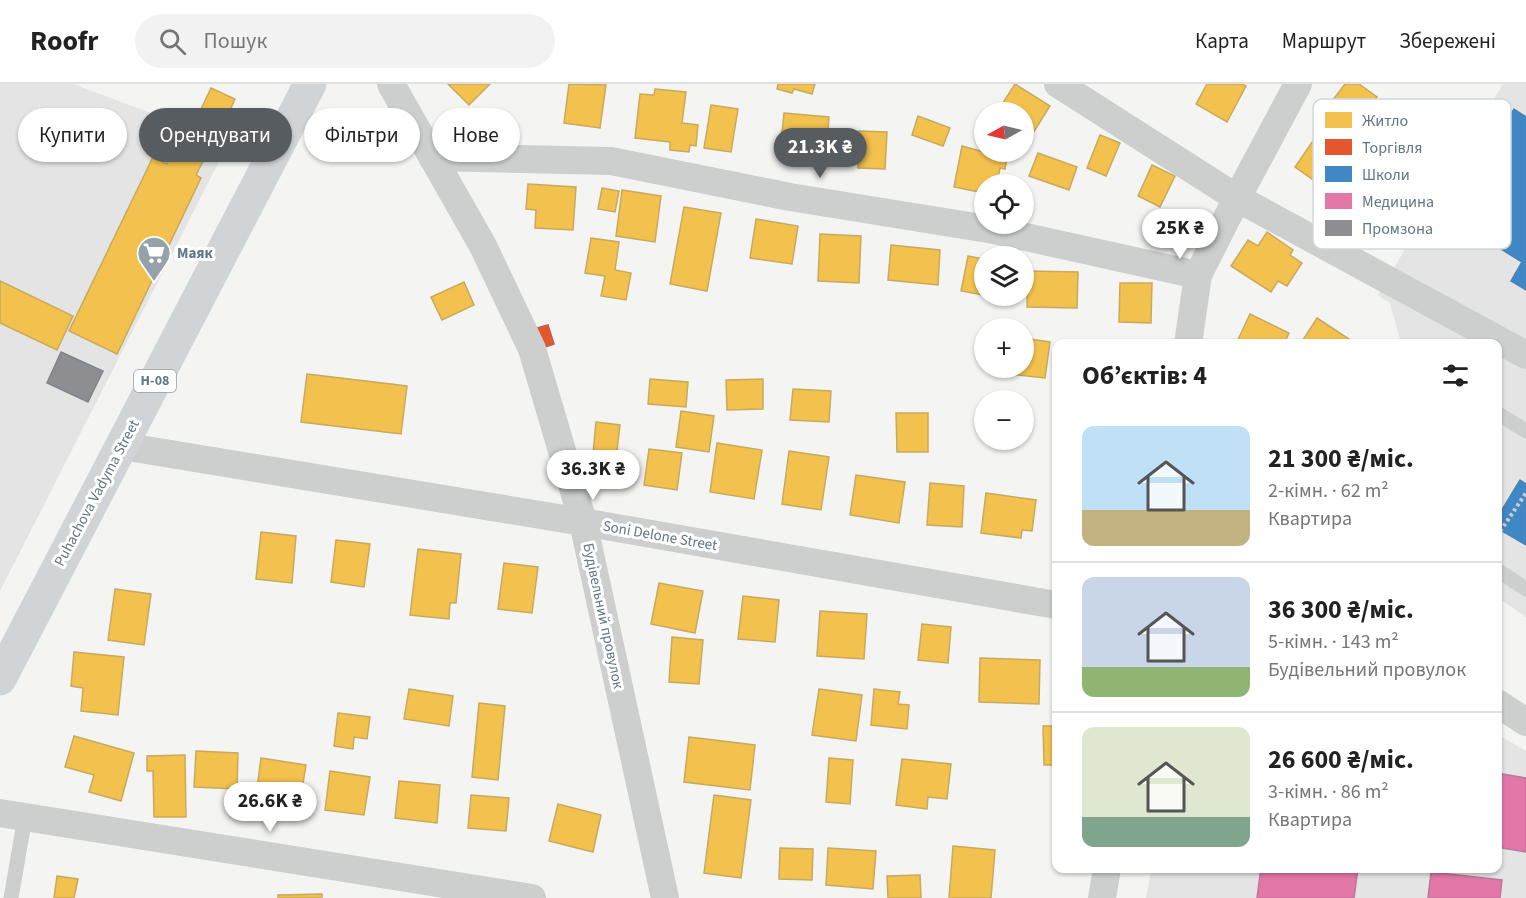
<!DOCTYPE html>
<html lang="uk">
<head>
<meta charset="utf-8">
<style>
	body { margin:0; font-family:"Source Sans 3",sans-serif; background:#f2f2f2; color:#222; height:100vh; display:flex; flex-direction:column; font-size:22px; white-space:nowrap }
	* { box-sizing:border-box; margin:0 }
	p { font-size:20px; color:#767676 }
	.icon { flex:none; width:33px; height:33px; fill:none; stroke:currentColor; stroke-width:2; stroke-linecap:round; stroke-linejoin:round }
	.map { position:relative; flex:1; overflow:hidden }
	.panel { position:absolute; left:1052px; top:255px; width:450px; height:534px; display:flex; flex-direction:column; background:#fff; border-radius:12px; box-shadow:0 2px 4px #0004 }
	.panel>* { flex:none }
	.hud { position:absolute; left:18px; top:24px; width:570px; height:54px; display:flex; gap:12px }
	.needle { width:39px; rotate:262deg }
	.tools { position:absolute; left:974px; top:18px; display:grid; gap:12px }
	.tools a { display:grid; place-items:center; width:60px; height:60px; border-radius:50%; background:#fff; box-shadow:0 2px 4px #0004; font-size:30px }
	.price { position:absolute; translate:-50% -51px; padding:0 14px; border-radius:21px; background:#fff; color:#222; font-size:20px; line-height:39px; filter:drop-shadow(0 2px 3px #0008) }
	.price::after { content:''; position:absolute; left:50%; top:36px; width:18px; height:14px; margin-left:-9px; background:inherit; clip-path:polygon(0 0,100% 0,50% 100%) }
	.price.current { background:#565c5f; color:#fff }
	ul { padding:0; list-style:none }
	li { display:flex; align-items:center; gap:18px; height:150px; padding:0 30px }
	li+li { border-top:2px solid #e0e0e0 }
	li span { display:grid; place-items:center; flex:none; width:168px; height:120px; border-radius:12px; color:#555 }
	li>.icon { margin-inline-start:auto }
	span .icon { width:72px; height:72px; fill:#fffc; stroke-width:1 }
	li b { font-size:26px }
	h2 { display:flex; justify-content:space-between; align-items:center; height:72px; padding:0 30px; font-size:26px }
	.tag { padding:0 21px; border-radius:27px; background:#fff; box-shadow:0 2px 4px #0004; font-size:21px; line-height:54px }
	.tag.current { background:#565c5f; color:#fff }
	header { display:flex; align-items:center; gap:36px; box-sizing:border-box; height:84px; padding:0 30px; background:#fff; border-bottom:2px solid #e0e0e0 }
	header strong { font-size:28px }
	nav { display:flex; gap:33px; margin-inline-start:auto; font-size:21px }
	.search { width:420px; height:54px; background:#f2f2f2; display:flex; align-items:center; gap:15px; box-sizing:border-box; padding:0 21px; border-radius:33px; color:#767676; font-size:22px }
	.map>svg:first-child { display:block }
	.built { fill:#e3e4e3 }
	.homes { fill:#f2c14e; stroke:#c7aa5e; stroke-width:1.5 }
	.shops { fill:#e4572e; stroke:#bd6048; stroke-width:1.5 }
	.schools { fill:#3f88c5; stroke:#4a83b2; stroke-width:1.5 }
	.health { fill:#e377a8; stroke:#bc779d; stroke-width:1.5 }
	.industry { fill:#8d8d92; stroke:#80868e; stroke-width:1.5 }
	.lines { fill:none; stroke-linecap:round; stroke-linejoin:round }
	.path { stroke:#cbcccc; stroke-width:4; stroke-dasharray:3 3; stroke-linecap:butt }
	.lane { stroke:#cdcfcf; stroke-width:15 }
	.street { stroke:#cdcfcf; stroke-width:28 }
	.primary { stroke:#d1d4d7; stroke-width:33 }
	.labels { text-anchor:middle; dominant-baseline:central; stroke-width:6; stroke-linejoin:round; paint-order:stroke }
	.shield { fill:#fff; stroke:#919fa9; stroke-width:1.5 }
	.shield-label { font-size:14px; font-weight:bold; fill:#627684 }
	.poi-label { font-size:15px; font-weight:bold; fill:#627684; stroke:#fff; text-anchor:start }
	.street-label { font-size:15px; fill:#627684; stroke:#fff }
	.key { fill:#fff; stroke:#d0d6da; stroke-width:1.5 }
	.key-label { font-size:16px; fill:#627684 }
</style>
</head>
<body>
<header>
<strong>Roofr</strong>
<div class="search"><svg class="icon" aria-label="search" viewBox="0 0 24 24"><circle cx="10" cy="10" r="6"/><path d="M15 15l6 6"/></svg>Пошук</div>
<nav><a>Карта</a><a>Маршрут</a><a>Збережені</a></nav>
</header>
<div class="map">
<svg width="1526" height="814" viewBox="0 0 1526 814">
	<rect width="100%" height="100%" fill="#f4f4f2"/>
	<g class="built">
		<polygon points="0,0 73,0 229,58 0,507"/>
		<polygon points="1503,0 1526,0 1526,533 1497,513 1497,260 1401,259 1390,219 1378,211"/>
		<polygon points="1497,650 1526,667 1526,814 1146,814 1151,785 1497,784"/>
	</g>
	<g class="homes">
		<polygon points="448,0 490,0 469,21"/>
		<polygon points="569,0 606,1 600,44 564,39"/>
		<polygon points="778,0 815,0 812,10 794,5 792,9 777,5"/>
		<polygon points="1015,0 1050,22 1030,54 1023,49 1023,28 997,28"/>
		<polygon points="1207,0 1242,0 1246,2 1227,38 1196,20"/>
		<polygon points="1345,0 1359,0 1377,13 1354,45 1326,25"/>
		<polygon points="211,4 235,15 218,53 193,42"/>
		<polygon points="655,5 686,8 682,39 698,41 696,62 690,61 689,68 670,66 670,58 635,54 640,10 654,11"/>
		<polygon points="711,21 738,25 731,68 704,64"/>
		<polygon points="784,29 829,33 825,81 786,77 788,58 781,58"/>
		<polygon points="918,32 950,44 943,62 912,51"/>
		<polygon points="859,47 887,48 885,85 858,84"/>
		<polygon points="1319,48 1354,72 1329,107 1295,83"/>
		<polygon points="1100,51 1120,59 1106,92 1087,84"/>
		<polygon points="962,62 984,68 1008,68 1005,85 1000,84 997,100 984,100 984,109 954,103"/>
		<polygon points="174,63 203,77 196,91 201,94 117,270 69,247 153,73 167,80"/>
		<polygon points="1038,69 1077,83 1069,106 1029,92"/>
		<polygon points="1152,81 1175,92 1160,123 1138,112"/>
		<polygon points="528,100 576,103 573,146 535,144 536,126 526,125"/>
		<polygon points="602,104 619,107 615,128 598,125"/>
		<polygon points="622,106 661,112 655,158 616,152"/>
		<polygon points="684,123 721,129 707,207 670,200"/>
		<polygon points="756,135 798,142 792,180 750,174"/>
		<polygon points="1267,148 1293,166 1290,171 1302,179 1287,202 1278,197 1271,208 1231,182 1248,156 1258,162"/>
		<polygon points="820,150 861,152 859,199 818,197"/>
		<polygon points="591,154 619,158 615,186 631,189 626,216 601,212 605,192 585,189"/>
		<polygon points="891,161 940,166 938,201 888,196"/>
		<polygon points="968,172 984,175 984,211 961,207"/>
		<polygon points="1028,187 1078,188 1077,224 1027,223"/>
		<polygon points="0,197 73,232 57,266 0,239"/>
		<polygon points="464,198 474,221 442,236 431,213"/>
		<polygon points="1120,199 1152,199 1151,239 1119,238"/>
		<polygon points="1250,230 1289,249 1284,260 1236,260"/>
		<polygon points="1317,234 1349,255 1346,260 1301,259"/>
		<polygon points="1023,254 1050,258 1045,294 1009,290 1010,284 1023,284"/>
		<polygon points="307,290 407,302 401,350 301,338"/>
		<polygon points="650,295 688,298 686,323 648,320"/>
		<polygon points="763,295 763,325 727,326 726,296"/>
		<polygon points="793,305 831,307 829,338 790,336"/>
		<polygon points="681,327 714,332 709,368 676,363"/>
		<polygon points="896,329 928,329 928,368 897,368"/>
		<polygon points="596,338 620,341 614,392 591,390"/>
		<polygon points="717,359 762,366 754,415 710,408"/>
		<polygon points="649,365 682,369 677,406 644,401"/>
		<polygon points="789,367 829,373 821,426 782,420"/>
		<polygon points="856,391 905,398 899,439 850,431"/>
		<polygon points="930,399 964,402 962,443 927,441"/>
		<polygon points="986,409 1036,416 1032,447 1022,446 1021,454 981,449"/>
		<polygon points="261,448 296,452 292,499 256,495"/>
		<polygon points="336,456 370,460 364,503 331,498"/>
		<polygon points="418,465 461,470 456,519 450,519 449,535 410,531"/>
		<polygon points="504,479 538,483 532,529 498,525"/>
		<polygon points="659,499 703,507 695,549 651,540"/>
		<polygon points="115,505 151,510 144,561 108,556"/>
		<polygon points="743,512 779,516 775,558 738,555"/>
		<polygon points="820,527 867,530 864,575 817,572"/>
		<polygon points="922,540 951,543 948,579 918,576"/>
		<polygon points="672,553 703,556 699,600 669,598"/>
		<polygon points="74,568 124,573 118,631 81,627 83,604 71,602"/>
		<polygon points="980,574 1040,576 1039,620 979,618"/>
		<polygon points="409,605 453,612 449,642 404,635"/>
		<polygon points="819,605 862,611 856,657 812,651"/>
		<polygon points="874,605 900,608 898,620 909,621 907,645 871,641"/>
		<polygon points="479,619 505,622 498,696 472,693"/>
		<polygon points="338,629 370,633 367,655 354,653 353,665 334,662"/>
		<polygon points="1043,642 1056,642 1056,681 1044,681"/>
		<polygon points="74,652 134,669 121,717 89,708 94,691 65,683"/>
		<polygon points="689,653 755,661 750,706 684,698"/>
		<polygon points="196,667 238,669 237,705 194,703"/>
		<polygon points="185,671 186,733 154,733 153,687 147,687 147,672"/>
		<polygon points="261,674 306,681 300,718 256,712"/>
		<polygon points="829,674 853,676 850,720 826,718"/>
		<polygon points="902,675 951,680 947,715 928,713 927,725 896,721"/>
		<polygon points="330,687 370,693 364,731 325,726"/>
		<polygon points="399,697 440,701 437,739 395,734"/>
		<polygon points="471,711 509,714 506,747 468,744"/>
		<polygon points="714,711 751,716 741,794 704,789"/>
		<polygon points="558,720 601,731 593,768 549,757"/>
		<polygon points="953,762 995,766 991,814 949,814"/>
		<polygon points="780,764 813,765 812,796 779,795"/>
		<polygon points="828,764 876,767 873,805 826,801"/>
		<polygon points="920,791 921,814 888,814 887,792"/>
		<polygon points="57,792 78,795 74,814 54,814"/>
		<polygon points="322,810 322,814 278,814 278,811"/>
	</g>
	<polygon class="shops" points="548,241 554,260 542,264 537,244"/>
	<g class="schools">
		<polygon points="1514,25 1526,33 1526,206 1511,197 1522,178 1449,133"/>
		<polygon points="1520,396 1526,400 1526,461 1497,444 1497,434"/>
	</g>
	<g class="health">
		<polygon points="1497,689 1526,694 1526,768 1497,763"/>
		<polygon points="1261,784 1358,784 1354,814 1257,814"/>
		<polygon points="1431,788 1502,796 1500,814 1428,814"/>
	</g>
	<polygon class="industry" points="61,268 103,287 88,318 47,299"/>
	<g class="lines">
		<polyline class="path" points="1497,452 1526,409"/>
		<g class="lane">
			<polyline points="1497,329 1526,347"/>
			<polyline points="1497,486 1526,505"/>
			<polyline points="11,814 25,733"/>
		</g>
		<g class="street">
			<polyline points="391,0 483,162 532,265 583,438 665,814"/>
			<polyline points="1058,0 1237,114 1526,271"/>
			<polyline points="432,73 611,77 790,113 994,146 1198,191"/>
			<polyline points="1188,260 1198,191 1237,114 1298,0"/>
			<polyline points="122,362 583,438 1056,521"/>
			<polyline points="1497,619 1526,638"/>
			<polyline points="0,729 532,814"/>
			<polyline points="1102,814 1107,784"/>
		</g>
		<polyline class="primary" points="0,595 310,0"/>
	</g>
	<defs>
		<symbol id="supermarket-pin" viewBox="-11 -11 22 30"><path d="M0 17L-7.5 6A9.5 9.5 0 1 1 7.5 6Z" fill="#95a2aa" stroke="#fff"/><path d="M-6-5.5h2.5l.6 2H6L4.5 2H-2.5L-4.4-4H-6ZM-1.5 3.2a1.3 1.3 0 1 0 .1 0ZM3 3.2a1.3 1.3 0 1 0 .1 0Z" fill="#fff"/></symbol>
	</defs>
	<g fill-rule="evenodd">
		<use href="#supermarket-pin" x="135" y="150" width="38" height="52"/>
	</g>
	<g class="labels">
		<rect class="shield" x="134" y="286" width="42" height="22" rx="4.5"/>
		<g class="shield-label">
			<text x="155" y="297">Н-08</text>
		</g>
		<g class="poi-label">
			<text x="177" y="169">Маяк</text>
		</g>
		<g class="street-label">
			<text transform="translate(97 409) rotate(-62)">Puhachova Vadyma Street</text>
			<text transform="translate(660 452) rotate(10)">Soni Delone Street</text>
			<text transform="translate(603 532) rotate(78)">Будівельний провулок</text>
		</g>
	</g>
	<rect x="1313" y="15" width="198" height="150" rx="9" class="key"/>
	<rect x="1325" y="28" width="27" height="16" fill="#f2c14e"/>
	<rect x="1325" y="55" width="27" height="16" fill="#e4572e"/>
	<rect x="1325" y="82" width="27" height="16" fill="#3f88c5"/>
	<rect x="1325" y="109" width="27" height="16" fill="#e377a8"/>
	<rect x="1325" y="136" width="27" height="16" fill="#8d8d92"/>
	<g class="key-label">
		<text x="1362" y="42">Житло</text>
		<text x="1362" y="69">Торгівля</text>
		<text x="1362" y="96">Школи</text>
		<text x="1362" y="123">Медицина</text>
		<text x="1362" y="150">Промзона</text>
	</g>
</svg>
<div class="tools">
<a><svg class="needle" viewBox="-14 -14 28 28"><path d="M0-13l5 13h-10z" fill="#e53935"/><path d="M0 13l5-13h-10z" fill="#767676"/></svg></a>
<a><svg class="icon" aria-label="locate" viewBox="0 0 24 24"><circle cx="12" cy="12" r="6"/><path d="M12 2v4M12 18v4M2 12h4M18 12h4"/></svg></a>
<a><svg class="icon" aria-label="layers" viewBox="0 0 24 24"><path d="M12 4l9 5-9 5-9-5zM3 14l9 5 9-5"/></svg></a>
<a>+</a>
<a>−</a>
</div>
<b class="price current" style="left:820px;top:95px">21.3K ₴</b>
<b class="price" style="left:1180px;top:176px">25K ₴</b>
<b class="price" style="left:593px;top:417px">36.3K ₴</b>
<b class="price" style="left:270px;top:749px">26.6K ₴</b>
<div class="hud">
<a class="tag">Купити</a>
<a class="tag current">Орендувати</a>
<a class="tag">Фільтри</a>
<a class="tag">Нове</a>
</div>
<section class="panel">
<h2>Об’єктів: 4<svg class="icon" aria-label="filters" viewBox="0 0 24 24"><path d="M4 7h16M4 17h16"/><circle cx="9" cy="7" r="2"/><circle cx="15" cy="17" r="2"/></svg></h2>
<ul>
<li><span style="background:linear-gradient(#bfe0f5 70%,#c2b280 0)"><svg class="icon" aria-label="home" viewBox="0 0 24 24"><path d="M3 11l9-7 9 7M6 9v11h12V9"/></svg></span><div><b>21 300 ₴/міс.</b><p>2-кімн. · 62 m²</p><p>Квартира</p></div></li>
<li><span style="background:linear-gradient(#c9d6e8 75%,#8fb573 0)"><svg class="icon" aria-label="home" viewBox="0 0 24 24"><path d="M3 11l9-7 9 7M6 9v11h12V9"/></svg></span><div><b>36 300 ₴/міс.</b><p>5-кімн. · 143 m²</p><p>Будівельний провулок</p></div></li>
<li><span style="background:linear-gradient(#dfe7d0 75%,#7fa58c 0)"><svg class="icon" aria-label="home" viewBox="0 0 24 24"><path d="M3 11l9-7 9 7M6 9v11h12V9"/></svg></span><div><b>26 600 ₴/міс.</b><p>3-кімн. · 86 m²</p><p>Квартира</p></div></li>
</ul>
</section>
</div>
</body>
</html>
